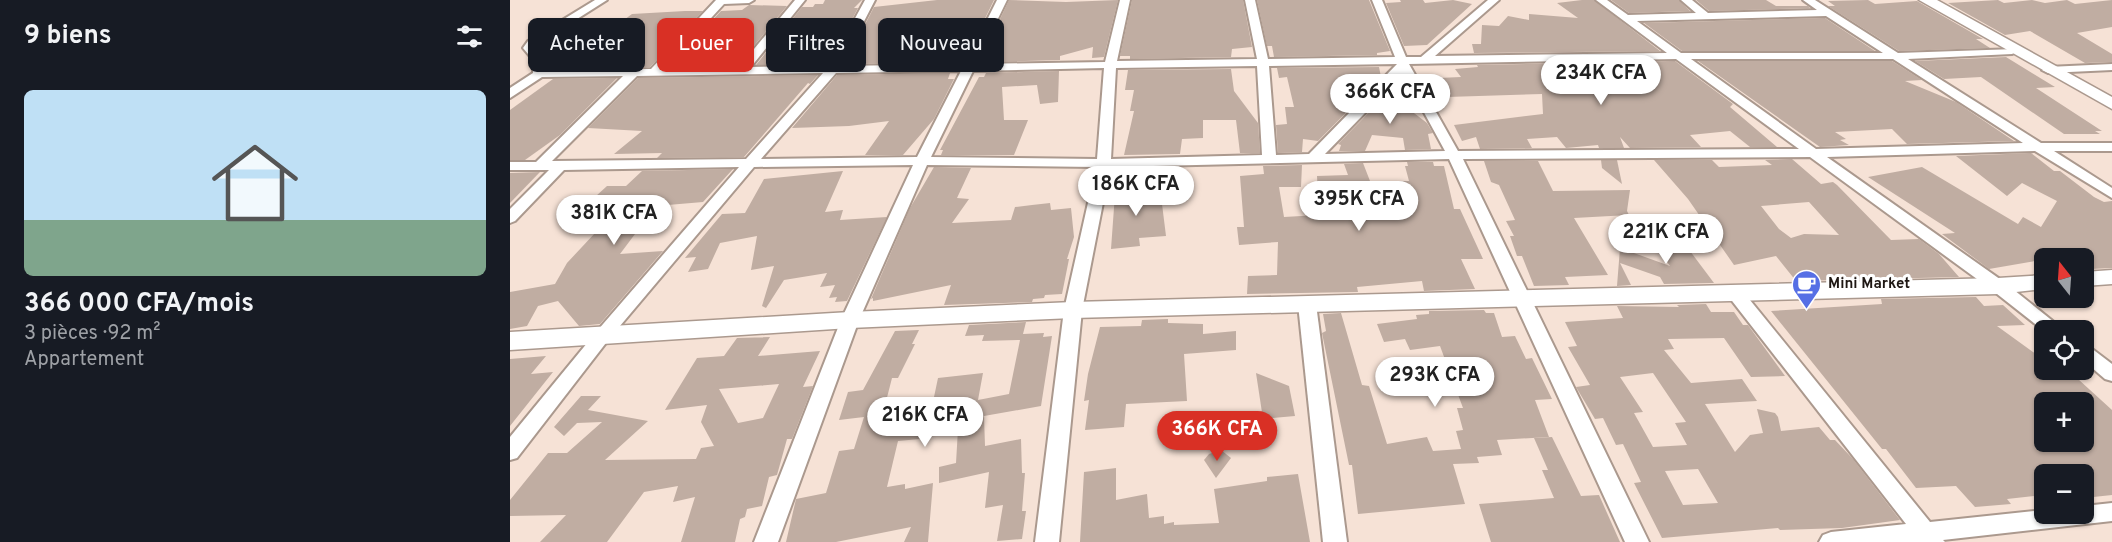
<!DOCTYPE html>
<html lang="fr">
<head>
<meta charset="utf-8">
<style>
	body { margin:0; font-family:Overpass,sans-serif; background:#242831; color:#f1f3f6; height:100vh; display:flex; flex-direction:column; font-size:22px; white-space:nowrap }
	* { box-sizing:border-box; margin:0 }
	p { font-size:20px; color:#9ea1a6 }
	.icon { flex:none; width:33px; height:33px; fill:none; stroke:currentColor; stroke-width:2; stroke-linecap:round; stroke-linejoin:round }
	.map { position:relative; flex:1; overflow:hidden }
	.drawer { display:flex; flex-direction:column; background:#171b24; width:510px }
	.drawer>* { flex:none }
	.guide { position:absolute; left:18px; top:18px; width:570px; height:54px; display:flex; gap:12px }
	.needle { width:39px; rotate:343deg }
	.buttons { position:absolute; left:1524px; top:248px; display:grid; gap:12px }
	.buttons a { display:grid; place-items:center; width:60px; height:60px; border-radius:9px; background:#171b24; box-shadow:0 2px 4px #0004; font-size:30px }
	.price { position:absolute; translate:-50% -51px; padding:0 14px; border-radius:21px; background:#fff; color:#222; font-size:20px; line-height:39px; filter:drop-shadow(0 2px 3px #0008) }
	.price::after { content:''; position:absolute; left:50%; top:36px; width:18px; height:14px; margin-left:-9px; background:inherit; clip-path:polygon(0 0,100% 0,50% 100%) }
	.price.selected { background:#d93025; color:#fff }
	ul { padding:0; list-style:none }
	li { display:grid; align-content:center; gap:12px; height:318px; padding:0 24px }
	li+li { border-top:2px solid #363941 }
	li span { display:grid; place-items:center; height:186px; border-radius:9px; color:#555 }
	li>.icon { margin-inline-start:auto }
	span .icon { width:108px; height:108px; fill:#fffc; stroke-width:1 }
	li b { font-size:26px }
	h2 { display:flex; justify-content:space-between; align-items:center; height:72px; padding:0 24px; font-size:26px }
	.pill { padding:0 21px; border-radius:9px; background:#171b24; box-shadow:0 2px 4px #0004; font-size:21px; line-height:54px }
	.pill.selected { background:#d93025; color:#fff }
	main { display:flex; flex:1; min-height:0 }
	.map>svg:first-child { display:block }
	.building { fill:#c0ada2; fill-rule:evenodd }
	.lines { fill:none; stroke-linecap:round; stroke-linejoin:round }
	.street-casing { stroke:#ab998e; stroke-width:4 }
	.secondary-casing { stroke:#ab998e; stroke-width:3 }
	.street { fill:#fff; fill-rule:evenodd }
	.secondary { fill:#fff; fill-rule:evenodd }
	.labels { text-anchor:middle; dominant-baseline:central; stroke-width:6; stroke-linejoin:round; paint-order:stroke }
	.poi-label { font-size:15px; font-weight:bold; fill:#1e1713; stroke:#fff; text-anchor:start }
</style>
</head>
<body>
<main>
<section class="drawer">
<h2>9 biens<svg class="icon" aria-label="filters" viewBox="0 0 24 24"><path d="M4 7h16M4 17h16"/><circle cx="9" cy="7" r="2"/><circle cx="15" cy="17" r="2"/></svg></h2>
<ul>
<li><span style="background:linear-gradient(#bfe0f5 70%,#7fa58c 0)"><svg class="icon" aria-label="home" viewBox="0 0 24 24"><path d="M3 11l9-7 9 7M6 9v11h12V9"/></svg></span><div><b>366 000 CFA/mois</b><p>3 pièces · 92 m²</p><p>Appartement</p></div></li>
</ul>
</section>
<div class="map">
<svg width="1602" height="542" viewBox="0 0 1602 542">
	<rect width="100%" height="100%" fill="#f6e2d6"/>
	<g class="building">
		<polygon points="315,0 352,0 344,8 348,8 318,64 246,65 292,7 303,7 305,4 313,4"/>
		<polygon points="427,0 484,0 461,47 445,48 442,62 335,64 364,7"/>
		<polygon points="499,0 556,2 608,0 594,57 582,58 583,47 550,56 550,60 482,62 490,47 477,47"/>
		<polygon points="622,0 733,0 742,47 722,49 721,57 620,59 620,56 610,56"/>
		<polygon points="747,0 859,0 880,51 867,53 867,55 764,57 762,46 757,46"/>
		<polygon points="890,0 913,0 915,3 943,0 962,4 917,45 894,46 876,3 891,2"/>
		<polygon points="1072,0 1084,0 1150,51 964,53 962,44 971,44 972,25 989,26 998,16 1019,20 1019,14 1068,18 1047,3"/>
		<polygon points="1101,0 1169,0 1180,11 1119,13"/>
		<polygon points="1186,0 1256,0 1266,6 1298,6 1300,8 1199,11"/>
		<polygon points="1358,0 1365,4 1407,1 1473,39 1466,39 1480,48 1389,51 1318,6 1325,6 1318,1"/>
		<polygon points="1488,0 1494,3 1522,0 1535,3 1557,0 1565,4 1602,0 1602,27 1567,33 1602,54 1602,62 1575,63 1520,31 1495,35 1438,3"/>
		<polygon points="239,5 277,6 228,65 159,67 211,11 232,10"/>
		<polygon points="175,11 193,11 140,67 56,67 77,47 122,14"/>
		<polygon points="1315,18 1365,51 1172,51 1134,23"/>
		<polygon points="1496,57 1545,87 1526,88 1592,131 1585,131 1590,134 1554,134 1471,77 1434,79 1405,61"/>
		<polygon points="1165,61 1223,104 1220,107 1267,147 1240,147 1220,131 1180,135 1191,147 1120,148 1110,137 1114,148 1089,148 1088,145 1056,148 1047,137 1017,139 1022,148 970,149 966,137 952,141 944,125 1033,114 1032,94 937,97 928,78 951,77 945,69 968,67 967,65"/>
		<polygon points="1188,61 1382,61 1412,80 1395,81 1446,102 1504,141 1397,144 1382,129 1325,132 1336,139 1330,140 1339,145 1310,147"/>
		<polygon points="869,67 871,77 808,141 793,139 792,152 768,153 766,125 777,124 775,107 784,107 777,77 769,78 767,68"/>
		<polygon points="721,69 724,91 748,123 750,153 730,153 726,120 693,120 693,138 672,139 670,154 614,155 624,111 620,111 624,90 615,90 618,70"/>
		<polygon points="549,71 548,102 530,104 527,85 492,87 494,120 518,120 504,155 431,155 433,150 430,150 469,77 474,77 476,73"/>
		<polygon points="440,73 438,79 444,79 424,119 393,155 355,155 379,121 339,126 282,128 327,75"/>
		<polygon points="308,75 300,84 298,83 234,157 147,158 152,153 104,154 132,131 78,128 128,78"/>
		<polygon points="107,78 50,135 15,160 0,160 0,110 43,79"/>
		<polygon points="880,91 892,94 895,91 901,93 907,104 900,110 917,123 923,133 918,134 921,149 895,150 893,138 862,135 855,151 829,151 831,145 828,144"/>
		<polygon points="1521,153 1544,171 1550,171 1584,197 1594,202 1602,201 1602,268 1581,269 1574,263 1574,258 1569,258 1565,254 1479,269 1432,234 1445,233 1358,177 1412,167 1508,224 1513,217 1531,227 1547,201 1512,183 1497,196 1446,156"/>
		<path d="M1282,159L1311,184L1323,182L1327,185L1381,240L1409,239L1429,254L1449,277L1286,281L1266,256L1224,265L1178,199L1144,160H1202L1209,167L1262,165L1255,160ZM1299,202L1329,235L1294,234L1281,238L1269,229L1251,206Z"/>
		<polygon points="1091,160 1107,160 1112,184 1092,168"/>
		<polygon points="974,161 1028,161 1043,191 1120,190 1117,211 1119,215 1064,218 1098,275 1055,277 1059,285 1024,286 1012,256 1007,256 1000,236 1004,236 996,221 1005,220 989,185 981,182"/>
		<polygon points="897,162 923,162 924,166 934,166 944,209 950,209 973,259 951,259 965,289 914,291 912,281 847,287 848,292 737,294 738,276 767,275 768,242 729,245 727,227 734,227 730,176 754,174 753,166 792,165 791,187 769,187 774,217 809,215 807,176 838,175 834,164 853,163 860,181 899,181 895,166 898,166"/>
		<polygon points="424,167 461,168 447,198 459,199 442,223 501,220 505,207 522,205 540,203 541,210 561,208 564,237 557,259 559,259 552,294 535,295 534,298 523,299 522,302 434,305 441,285 363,301 363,298 361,299 400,208"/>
		<polygon points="223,169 193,202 146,206 110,254 153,251 90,324 69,326 48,301 28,306 17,326 0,329 0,292 45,284 57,263 100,217 62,218 97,186 116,186 132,171"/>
		<polygon points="333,171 315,212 333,210 330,220 377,217 337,301 325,302 327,297 319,298 325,285 310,287 317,273 274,280 256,308 252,306 264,266 241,270 247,236 210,243 198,269 178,272 186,257 175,258 212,214 235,213 254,179"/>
		<polygon points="30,172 0,203 0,173"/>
		<polygon points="640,184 641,205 652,204 656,236 629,238 630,246 601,249 605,194 612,193 612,186"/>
		<polygon points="1171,239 1204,283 1154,284 1150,277 1110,263 1121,285 1107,286 1110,248 1160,266 1142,240"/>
		<path d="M1466,297L1474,306L1493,305L1515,325L1487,326L1534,360V369H1557L1602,410V495L1574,498V474H1534V495L1497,499L1501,504L1465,507L1446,486L1406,488L1376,449H1372L1261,311L1372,304L1371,299ZM1534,402H1574V441H1534Z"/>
		<path d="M1196,304L1201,312H1224L1233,325H1238L1275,376L1241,377L1214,338L1158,339L1164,349L1154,350L1181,383L1232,379L1247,401L1195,404L1225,452L1240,435L1253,433L1247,409L1265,413L1268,417L1271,431L1309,427L1320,440H1325L1343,459L1390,520L1332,528L1270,530L1268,528L1152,538L1124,483L1131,482L1113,444L1106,445L1093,418L1085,419L1066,387L1080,385L1058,347L1067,346L1055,322L1113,318L1107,306L1169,307L1167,305ZM1143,373L1176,422L1165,423L1177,445L1143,447L1124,413L1133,412L1110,377ZM1188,469L1208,503L1173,505L1155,471Z"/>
		<polygon points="974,310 976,313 984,313 992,337 1005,336 1016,359 1022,358 1042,399 1025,400 1039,437 987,440 992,455 967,457 969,463 943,464 955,504 848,514 842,465 839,465 812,333 816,331 813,314 831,313 852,385 859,386 877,444 917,437 923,451 951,449 946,431 953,430 947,408 953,408 930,346 900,350 895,339 874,342 867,324 907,319 906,315 919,314 919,311"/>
		<polygon points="658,319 658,323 693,324 693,334 726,331 726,350 674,354 677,401 616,404 614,427 575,430 579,400 574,401 578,374 590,327 631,326 632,320"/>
		<polygon points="516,322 513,334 534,333 533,337 542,336 531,406 474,416 475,446 511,439 512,473 515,473 512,511 516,511 512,539 487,541 493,505 475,508 479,472 429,483 429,467 446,463 448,429 421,434 420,438 388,441 377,487 395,484 395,489 423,483 418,542 394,542 401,527 326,542 276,542 286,499 316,493 329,451 344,449 354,417 329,420 338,392 353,390 385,331 409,330 402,344 405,344 388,378 382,378 371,421 420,416 428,378 473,373 468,400 499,394 510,340 472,341 474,335 455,336 459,325"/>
		<path d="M260,337L248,356L310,351L293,387L303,386L282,439H277L267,475L259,477L252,506L237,509L235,517L230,519L225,542H171L185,497L163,502L168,486L134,492L97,542H30L56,515L0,516V500L38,453H57L92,422L67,423L54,436L44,427L71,396H91L78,410L138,421L95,460L186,459L191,448L204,446L191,422L197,405L155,410L187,358L214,356L227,338ZM269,384L253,418L228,423L209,389Z"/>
		<polygon points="36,356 21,374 43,372 0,426 0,359"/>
		<polygon points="746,373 779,386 785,416 753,419"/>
		<polygon points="1042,437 1071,496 1089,495 1110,542 981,542 969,504 1044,498 1032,470 1038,470 1024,438"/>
		<polygon points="711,450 721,458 706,478 694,460 699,454"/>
		<polygon points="606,468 606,500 637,494 639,518 654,516 654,524 664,522 664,525 709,523 704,489 757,481 757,477 788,474 800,542 570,542 574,472"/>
	</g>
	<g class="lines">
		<defs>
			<g id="street">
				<path d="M85,0H97L26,45L25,48L35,60V70L141,69L206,0H244L239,3L214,4L154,69L229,67L285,0H295L241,67L319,66L355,0H365L331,66L455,64L487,0H497L466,64L595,62L610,0H620L607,61L747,59L735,0H745L758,59L885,57L862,0H872L896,57H911L978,0H989L925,56L1157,53L1086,0H1097L1118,15L1186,13L1171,0H1182L1198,13L1307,10L1293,0H1305L1388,53L1506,49L1508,51L1502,54L1398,59L1531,143H1602V151H1544L1602,188V198L1525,151L1317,157L1494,282L1554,330L1534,331L1482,290L1300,157L953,159L1139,542H1115L939,159L600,167L572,310L549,542H525L554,310L586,167L417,165L349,320L268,542H244L331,320L403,165L244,167L99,339L7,458L0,460V437L87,331L229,167L54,170L5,221L0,223V209L39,170H0V162H26L113,76L32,77L0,98V88L23,73V60L13,48L18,41ZM1316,16L1373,53H1171L1127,21ZM1166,59L1289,149L948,151L899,64ZM1181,59H1383L1513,143L1306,149ZM887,64L799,154L766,155L759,66ZM747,66L752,155L601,159L606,68ZM594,68L587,159L421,157L463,71ZM451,71L407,157L251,159L326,73ZM313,73L236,159L42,161L127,76ZM893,74L935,151L815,154Z"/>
				<polygon points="1602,64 1602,70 1538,73 1532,70 1538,67"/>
				<polygon points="1225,288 1231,289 1420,522 1534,510 1534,513 1574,513 1574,506 1602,503 1602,521 1433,540 1435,542 1309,542 1313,535 1321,532 1396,524 1219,297 1216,293 1219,289"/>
				<polygon points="797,299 803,300 806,304 837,542 813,542 788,304 791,300"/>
				<polygon points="1574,346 1581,348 1602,364 1602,381 1595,379 1574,361"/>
			</g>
			<g id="secondary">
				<polygon points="1409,0 1427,0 1602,97 1602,109"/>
				<polygon points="1602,270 1602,284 1574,286 1574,272"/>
				<polygon points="1534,275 1534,289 1488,294 563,318 340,328 0,350 0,332 340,312 563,302 1488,278"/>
			</g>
		</defs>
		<use href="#street" class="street-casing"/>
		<use href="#secondary" class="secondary-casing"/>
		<use href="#street" class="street"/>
		<use href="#secondary" class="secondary"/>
	</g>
	<defs>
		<symbol id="cafe-pin" viewBox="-11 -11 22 30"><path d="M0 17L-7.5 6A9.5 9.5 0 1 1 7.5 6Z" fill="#566fe5" stroke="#fff"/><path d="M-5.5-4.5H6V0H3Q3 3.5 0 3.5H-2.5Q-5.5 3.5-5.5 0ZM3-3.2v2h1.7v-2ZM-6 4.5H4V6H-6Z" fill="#fff"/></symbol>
	</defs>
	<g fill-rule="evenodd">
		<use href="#cafe-pin" x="1280" y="268" width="33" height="45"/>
	</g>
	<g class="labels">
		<g class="poi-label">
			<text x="1318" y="284">Mini Market</text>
		</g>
	</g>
</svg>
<div class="buttons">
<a><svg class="needle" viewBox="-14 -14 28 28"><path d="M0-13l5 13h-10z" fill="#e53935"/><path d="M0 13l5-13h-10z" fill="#9ea1a6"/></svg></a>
<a><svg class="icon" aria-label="locate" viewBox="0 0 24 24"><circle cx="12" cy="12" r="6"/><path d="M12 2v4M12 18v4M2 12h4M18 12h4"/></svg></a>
<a>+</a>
<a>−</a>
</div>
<b class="price" style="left:1091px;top:106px">234K CFA</b>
<b class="price" style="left:880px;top:125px">366K CFA</b>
<b class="price" style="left:626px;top:217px">186K CFA</b>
<b class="price" style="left:849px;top:232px">395K CFA</b>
<b class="price" style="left:104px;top:246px">381K CFA</b>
<b class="price" style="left:1156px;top:265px">221K CFA</b>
<b class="price" style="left:925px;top:408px">293K CFA</b>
<b class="price" style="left:415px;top:448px">216K CFA</b>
<b class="price selected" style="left:707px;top:462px">366K CFA</b>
<div class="guide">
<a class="pill">Acheter</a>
<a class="pill selected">Louer</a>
<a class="pill">Filtres</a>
<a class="pill">Nouveau</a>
</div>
</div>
</main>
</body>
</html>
